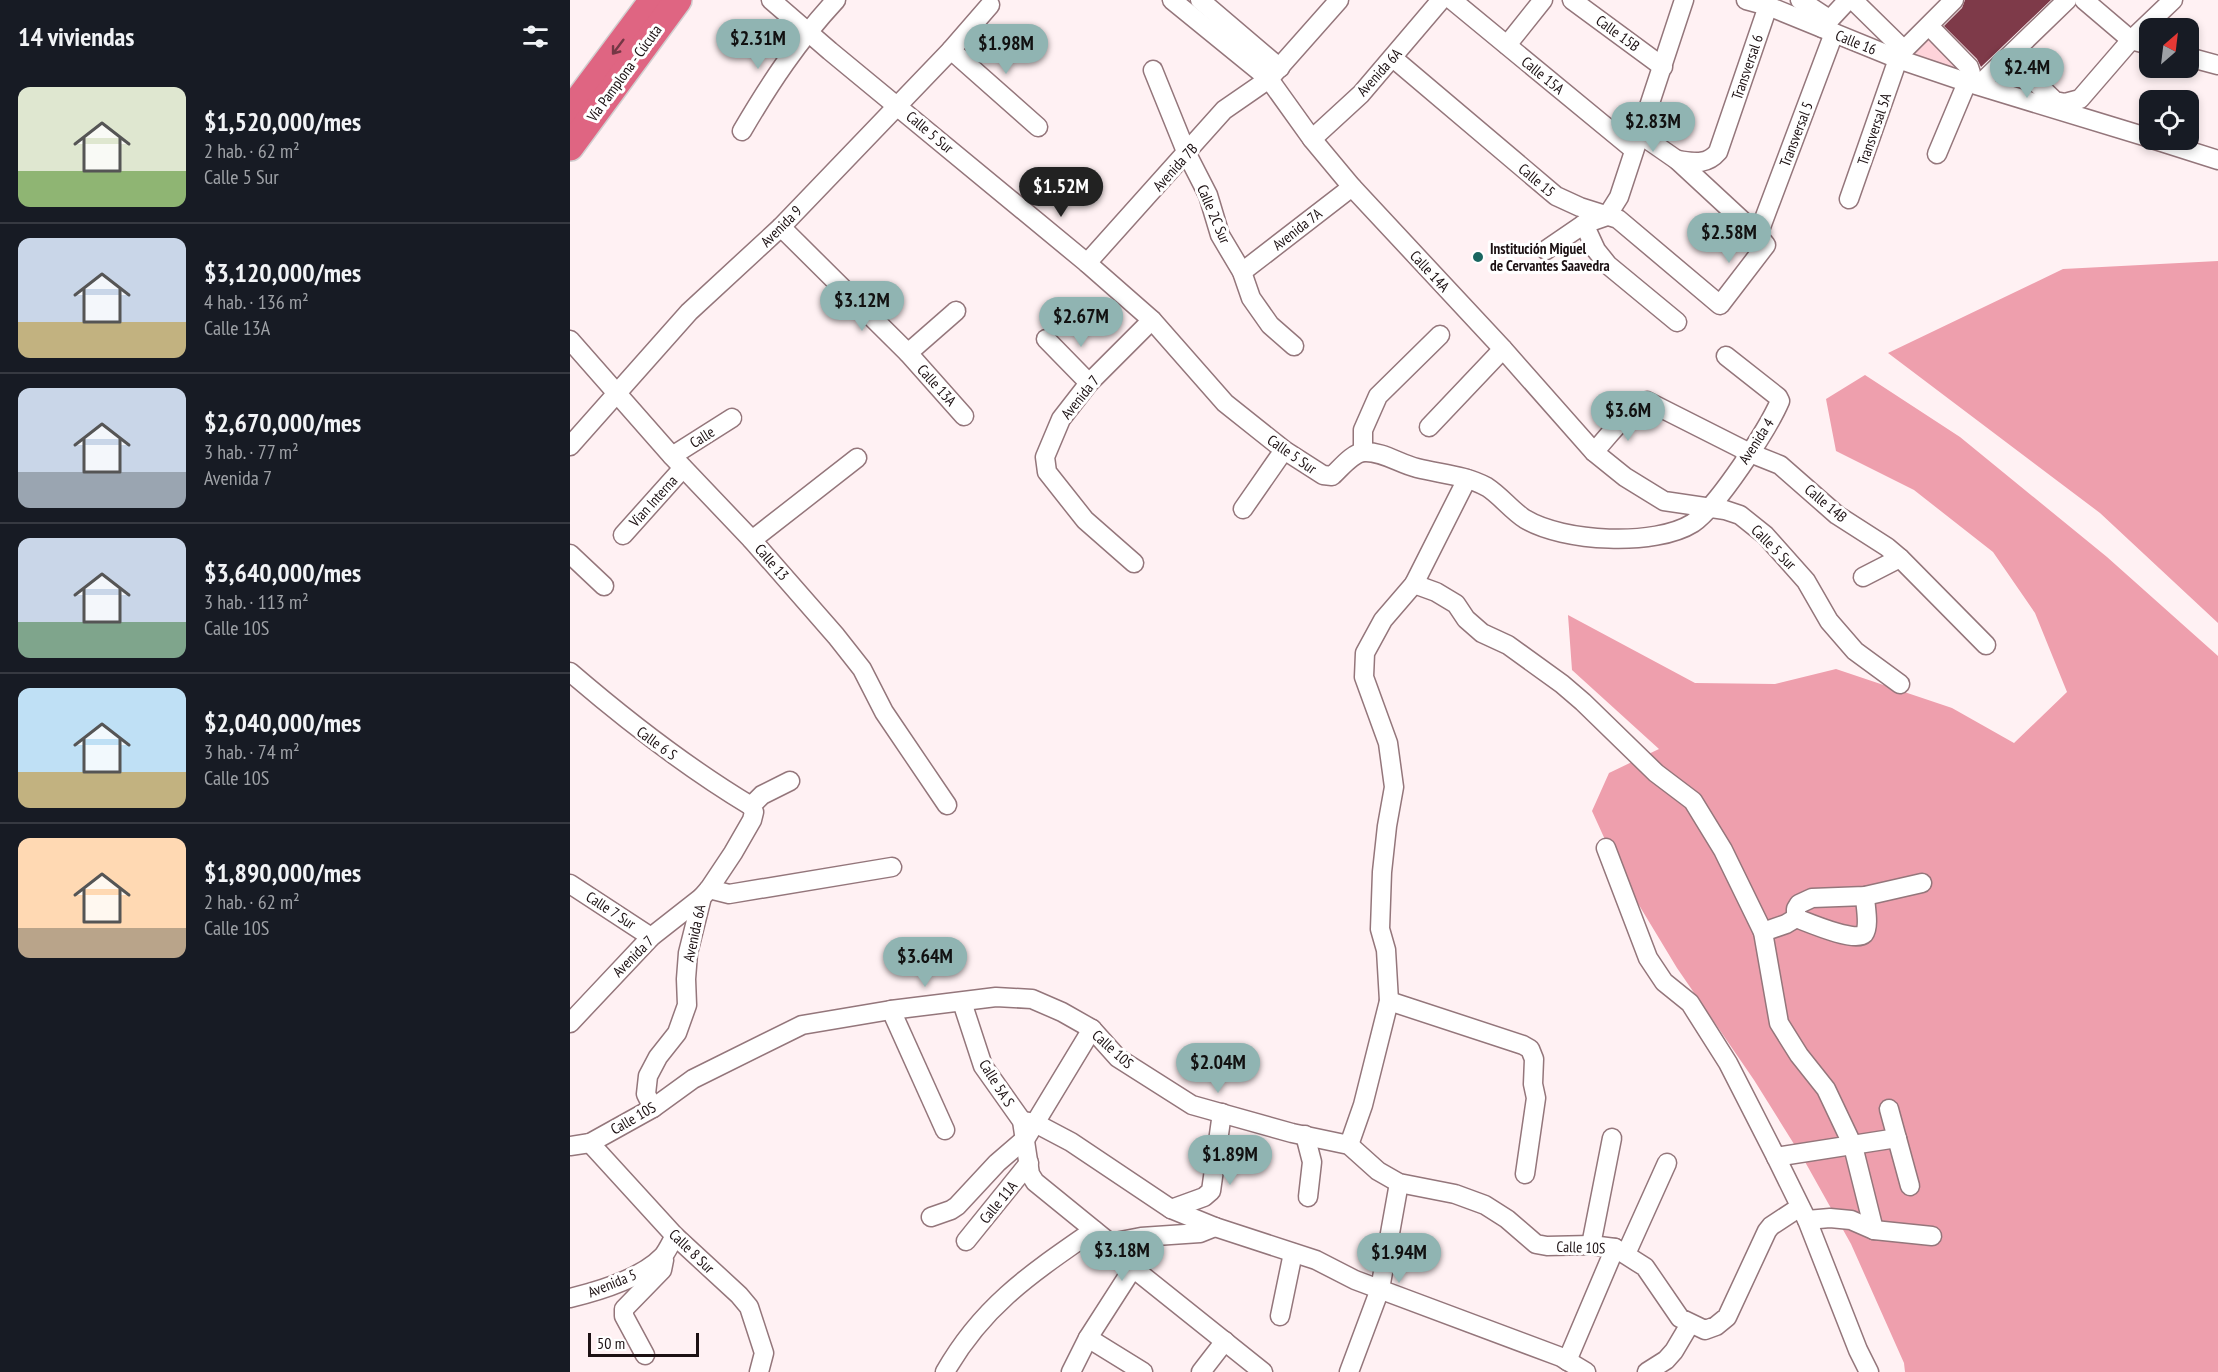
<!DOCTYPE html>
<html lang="es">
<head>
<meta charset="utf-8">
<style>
	body { margin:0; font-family:"PT Sans Narrow",sans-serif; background:#20242c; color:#f1f3f6; height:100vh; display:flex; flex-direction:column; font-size:22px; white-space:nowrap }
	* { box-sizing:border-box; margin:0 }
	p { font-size:20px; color:#9ea1a6 }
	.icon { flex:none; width:33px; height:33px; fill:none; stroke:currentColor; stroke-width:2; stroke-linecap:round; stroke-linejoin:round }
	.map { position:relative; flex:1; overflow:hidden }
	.side { display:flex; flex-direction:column; background:#171b24; width:570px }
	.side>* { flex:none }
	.needle { width:39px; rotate:28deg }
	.tools { position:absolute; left:1569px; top:18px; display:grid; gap:12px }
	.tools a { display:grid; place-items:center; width:60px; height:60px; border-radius:12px; background:#171b24; box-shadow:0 3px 9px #0003; font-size:30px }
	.scale { position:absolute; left:18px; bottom:15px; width:111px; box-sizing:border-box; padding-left:6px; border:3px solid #1c1113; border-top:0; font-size:16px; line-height:21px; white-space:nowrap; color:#1c1113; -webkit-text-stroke:4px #fff; paint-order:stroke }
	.price { position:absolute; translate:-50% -51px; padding:0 14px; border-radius:21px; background:#90b4b2; color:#111; font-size:20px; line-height:39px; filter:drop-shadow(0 2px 3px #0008) }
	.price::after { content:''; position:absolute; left:50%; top:36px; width:18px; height:14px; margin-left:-9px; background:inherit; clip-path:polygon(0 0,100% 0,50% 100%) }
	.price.current { background:#222; color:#fff }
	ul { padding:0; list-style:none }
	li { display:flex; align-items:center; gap:18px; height:150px; padding:0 18px }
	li+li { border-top:2px solid #363941 }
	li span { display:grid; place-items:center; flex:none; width:168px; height:120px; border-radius:12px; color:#555 }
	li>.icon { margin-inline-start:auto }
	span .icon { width:72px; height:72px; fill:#fffc; stroke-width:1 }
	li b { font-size:26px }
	h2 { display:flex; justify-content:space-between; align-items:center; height:72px; padding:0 18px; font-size:26px }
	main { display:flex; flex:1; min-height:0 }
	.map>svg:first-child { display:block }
	.green { fill:#fed3da }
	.forest { fill:#ee9fad }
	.building { fill:#7e3a49 }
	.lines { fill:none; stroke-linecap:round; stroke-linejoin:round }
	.minor-casing { stroke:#94767b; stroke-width:21 }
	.highway-casing { stroke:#d2cfd0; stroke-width:30 }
	.minor { stroke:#fff; stroke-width:18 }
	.highway { stroke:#df6582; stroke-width:27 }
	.oneway { stroke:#743745 }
	.poi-dot { fill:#1a6660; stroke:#fff; stroke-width:2 }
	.labels { text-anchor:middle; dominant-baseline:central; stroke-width:6; stroke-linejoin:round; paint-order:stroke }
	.street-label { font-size:15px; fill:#1c1113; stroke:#fff }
	.poi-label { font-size:15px; font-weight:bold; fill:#1c1113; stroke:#fff; text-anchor:start }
</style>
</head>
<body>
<main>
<section class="side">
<h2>14 viviendas<svg class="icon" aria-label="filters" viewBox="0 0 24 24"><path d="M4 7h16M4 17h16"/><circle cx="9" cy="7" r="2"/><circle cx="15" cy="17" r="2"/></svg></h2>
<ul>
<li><span style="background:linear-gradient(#dfe7d0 70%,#8fb573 0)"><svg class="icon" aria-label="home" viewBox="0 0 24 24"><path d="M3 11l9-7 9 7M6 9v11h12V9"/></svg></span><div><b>$1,520,000/mes</b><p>2 hab. · 62 m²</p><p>Calle 5 Sur</p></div></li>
<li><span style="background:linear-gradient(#c9d6e8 70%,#c2b280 0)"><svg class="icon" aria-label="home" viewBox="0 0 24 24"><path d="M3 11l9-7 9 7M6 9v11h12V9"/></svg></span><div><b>$3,120,000/mes</b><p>4 hab. · 136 m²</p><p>Calle 13A</p></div></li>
<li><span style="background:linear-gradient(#c9d6e8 70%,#9aa5b1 0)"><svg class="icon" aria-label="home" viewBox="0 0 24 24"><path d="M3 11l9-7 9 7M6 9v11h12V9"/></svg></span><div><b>$2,670,000/mes</b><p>3 hab. · 77 m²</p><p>Avenida 7</p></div></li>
<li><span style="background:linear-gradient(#c9d6e8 70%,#7fa58c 0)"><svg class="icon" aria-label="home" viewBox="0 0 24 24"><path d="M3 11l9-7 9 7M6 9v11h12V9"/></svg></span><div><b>$3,640,000/mes</b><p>3 hab. · 113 m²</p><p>Calle 10S</p></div></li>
<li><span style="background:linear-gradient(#bfe0f5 70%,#c2b280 0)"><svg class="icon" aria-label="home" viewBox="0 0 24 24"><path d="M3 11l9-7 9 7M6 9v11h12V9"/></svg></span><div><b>$2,040,000/mes</b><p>3 hab. · 74 m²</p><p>Calle 10S</p></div></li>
<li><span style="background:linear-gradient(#ffd9b3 75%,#b9a48a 0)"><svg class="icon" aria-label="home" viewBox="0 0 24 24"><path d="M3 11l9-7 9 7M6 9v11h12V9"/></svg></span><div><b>$1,890,000/mes</b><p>2 hab. · 62 m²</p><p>Calle 10S</p></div></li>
</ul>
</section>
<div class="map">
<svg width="1648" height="1372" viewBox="0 0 1648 1372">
	<rect width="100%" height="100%" fill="#fff1f3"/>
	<g class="green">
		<polygon points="1360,37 1398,73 1335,58"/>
		<polygon points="1438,60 1481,105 1413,84"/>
	</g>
	<g class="forest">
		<polygon points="1648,261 1648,623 1530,513 1318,353 1493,269"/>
		<polygon points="1295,375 1390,437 1537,557 1648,656 1648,1372 1335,1372 1334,1363 1281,1244 1234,1160 1184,1080 1107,968 1052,877 1022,811 1039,773 1089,749 1002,670 998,615 1125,683 1205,684 1266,669 1382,708 1444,743 1497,692 1465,613 1423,552 1344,490 1266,451 1256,399"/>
	</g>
	<polygon class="building" points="1395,0 1481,0 1411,67 1407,59 1374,26 1392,8"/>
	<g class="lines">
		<defs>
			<g id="minor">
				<path d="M201,0L260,51L517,263L582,320L655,403L714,450L753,475L762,476C771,468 782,453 794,452C812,451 830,464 847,468C871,474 895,475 917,487C931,496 941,510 955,519C993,542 1085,547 1123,523C1147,507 1198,429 1210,401L1208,397L1156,356"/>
				<polyline points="602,0 699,79 742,139 782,187 933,349 1024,452 1055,477 1094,501 1155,510 1170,515 1195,535 1236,581 1259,621 1285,651 1330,684"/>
				<polyline points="630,0 710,68"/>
				<polyline points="882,0 1064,150"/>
				<polyline points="1002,0 1093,67"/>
				<polyline points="1176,0 1198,6 1328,59 1396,82 1580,138"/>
				<polyline points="1230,0 1259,19"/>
				<polyline points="1283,0 1334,50"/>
				<polyline points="1514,0 1561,40 1580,45"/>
				<polyline points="1359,26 1399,67 1401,73 1367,154"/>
				<polyline points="1252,28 1278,0"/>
				<polyline points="937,45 973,0"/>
				<polyline points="381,50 468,127"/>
				<polyline points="1439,57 1485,101 1495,103 1510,99 1561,40 1603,0"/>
				<polyline points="1618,57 1648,65"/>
				<polyline points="823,58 986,196 1010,207 1048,219 1150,305 1196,245 1188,235 1107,160 1071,135"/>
				<polyline points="583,70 617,154 638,195 650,235 672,272 681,298 700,325 724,346"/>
				<polyline points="1409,85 1497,0"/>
				<path d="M172,131C200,83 228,41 266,0"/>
				<polyline points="742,139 791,94 871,0"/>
				<polyline points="1585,140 1648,160"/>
				<path d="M1107,160C1123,162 1136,166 1148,152L1198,6"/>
				<polyline points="1279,199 1328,59 1334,50 1384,0"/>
				<polyline points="1014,224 1026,250 1038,265 1107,322"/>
				<polyline points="211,227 338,353 394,416"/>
				<polyline points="1188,235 1264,33"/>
				<polyline points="976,250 1014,224 1037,216 1049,197 1114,0"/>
				<polyline points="517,263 654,110 699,79 769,0"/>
				<polyline points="672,272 782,187"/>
				<polyline points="476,339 519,383"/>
				<polyline points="0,340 102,456 182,540 266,636 292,669 314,712 377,805"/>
				<polyline points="338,353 386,311"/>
				<polyline points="859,427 933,349"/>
				<polyline points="0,446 119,312 211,227 381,50 420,5"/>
				<polyline points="793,452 793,430 808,396 870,335"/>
				<path d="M1024,452C1036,439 1061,406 1077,401L1180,453L1210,465L1267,515L1317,547L1330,558L1416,645"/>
				<polyline points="102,456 162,418"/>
				<polyline points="673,509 714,450"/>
				<polyline points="53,535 113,468"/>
				<polyline points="182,540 287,458"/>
				<polyline points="0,554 34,586"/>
				<polyline points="564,563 515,520 477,472 475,457 491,419 519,383 582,320"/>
				<polyline points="1293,577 1330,558"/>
				<polyline points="844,584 866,592 886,604 896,619 912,633 938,645 992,684 1013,702 1086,773 1123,801 1153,850 1193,932 1209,1023 1229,1055 1256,1089 1283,1146 1304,1230"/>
				<path d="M0,672C57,721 116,767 181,806"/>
				<polyline points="1036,848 1078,958 1094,982 1120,1003 1158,1063 1206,1157 1237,1220 1288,1350 1299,1372"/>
				<polyline points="0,884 81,937"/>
				<polyline points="139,889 159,894 322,867"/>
				<path d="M1226,918C1237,922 1285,943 1294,934C1300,926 1295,905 1295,896"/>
				<polyline points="1193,932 1216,924 1226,918 1226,909 1229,904 1242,898 1295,896 1352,883"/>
				<polyline points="819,1001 953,1045 960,1049 964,1059 963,1084 966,1098 955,1174"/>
				<polyline points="392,1002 413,1066 452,1121 460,1174 465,1182 540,1243 563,1268 693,1372"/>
				<polyline points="321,1010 375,1130"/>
				<polyline points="0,1023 81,937 132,897"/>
				<polyline points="83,1108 76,1094 78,1076 88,1057 107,1033 117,1005 116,979 118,953 132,897 139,889 163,853 182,820 184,812 181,806 192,795 220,781"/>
				<polyline points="1319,1109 1340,1186"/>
				<polyline points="452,1121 465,1123 501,1142 601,1209 645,1227 746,1260 785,1280 991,1357 1016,1372"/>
				<polyline points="735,1135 742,1162 738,1197"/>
				<polyline points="20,1143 105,1236 169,1295 179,1307 194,1353 189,1372"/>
				<polyline points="779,1145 793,1105 819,1001 816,950 810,929 812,872 817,826 824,787 818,743 794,677 795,653 813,620 844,584 897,479"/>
				<polyline points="0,1146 20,1143 83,1108 123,1079 232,1025 321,1010 426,997 462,999 492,1012 522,1029 548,1058 622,1105 722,1133 779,1145 808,1171 829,1183 885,1194 915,1205 937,1219 966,1244 977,1246 1021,1245 1045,1248 1075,1267 1110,1318 1135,1330 1146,1326 1157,1317 1197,1231 1201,1226 1230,1207"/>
				<polyline points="1206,1157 1327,1138"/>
				<polyline points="601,1209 634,1197 641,1191 652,1113"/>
				<polyline points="361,1217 381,1210 387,1206 427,1163 456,1138 522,1029"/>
				<polyline points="1237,1220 1260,1218 1281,1220 1304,1230 1362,1236"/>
				<polyline points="396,1241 459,1163"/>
				<polyline points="540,1243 571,1237 630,1233 645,1227"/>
				<polyline points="1021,1245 1042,1138"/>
				<polyline points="1056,1254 1097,1163"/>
				<path d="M0,1298C29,1291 72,1278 93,1256C98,1250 101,1242 105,1236"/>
				<polyline points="710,1316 723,1253"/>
				<polyline points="518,1338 573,1372"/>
				<polyline points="75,1355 54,1316 54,1309 92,1270 94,1260"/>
				<polyline points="997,1361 1045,1248"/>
				<path d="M375,1372C413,1305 462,1273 524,1230"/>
				<polyline points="501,1372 518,1338 563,1268"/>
				<polyline points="631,1372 655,1341"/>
				<polyline points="779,1372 810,1289 829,1183"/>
				<polyline points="1077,1372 1096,1360 1104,1351 1120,1324"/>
			</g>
			<g id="highway">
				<polyline points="0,111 83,0"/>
				<polyline points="0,147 108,0"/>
			</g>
		</defs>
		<use href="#minor" class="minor-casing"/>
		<use href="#highway" class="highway-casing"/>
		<use href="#minor" class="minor"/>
		<use href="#highway" class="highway"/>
	</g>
	<defs><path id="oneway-shaft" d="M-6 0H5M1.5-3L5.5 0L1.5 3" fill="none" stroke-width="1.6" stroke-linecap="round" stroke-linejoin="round" transform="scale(1.5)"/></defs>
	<use class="oneway" href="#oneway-shaft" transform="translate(48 47) rotate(127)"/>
	<circle class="poi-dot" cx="908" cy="257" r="6"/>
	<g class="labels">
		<g class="street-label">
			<text transform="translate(1048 33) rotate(36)">Calle 15B</text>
			<text transform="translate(1286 42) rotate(22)">Calle 16</text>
			<text transform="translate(1177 67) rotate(-71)">Transversal 6</text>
			<text transform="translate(809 72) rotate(-48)">Avenida 6A</text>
			<text transform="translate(54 73) rotate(-54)">Vía Pamplona - Cúcuta</text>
			<text transform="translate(973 75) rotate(39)">Calle 15A</text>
			<text transform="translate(1304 129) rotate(-71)">Transversal 5A</text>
			<text transform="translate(360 132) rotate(40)">Calle 5 Sur</text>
			<text transform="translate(1226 134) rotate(-69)">Transversal 5</text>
			<text transform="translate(605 167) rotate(-48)">Avenida 7B</text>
			<text transform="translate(967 180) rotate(40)">Calle 15</text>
			<text transform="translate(644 214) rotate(67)">Calle 2C Sur</text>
			<text transform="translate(211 226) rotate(-45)">Avenida 9</text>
			<text transform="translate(727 229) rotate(-38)">Avenida 7A</text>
			<text transform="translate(860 271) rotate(47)">Calle 14A</text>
			<text transform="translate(367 385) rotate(48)">Calle 13A</text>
			<text transform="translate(510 397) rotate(-51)">Avenida 7</text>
			<text transform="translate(132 437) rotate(-32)">Calle</text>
			<text transform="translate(1186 441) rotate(-57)">Avenida 4</text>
			<text transform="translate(722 454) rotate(35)">Calle 5 Sur</text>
			<text transform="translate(83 501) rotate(-48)">Vian Interna</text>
			<text transform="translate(1256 503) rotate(40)">Calle 14B</text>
			<text transform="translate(1204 547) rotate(45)">Calle 5 Sur</text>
			<text transform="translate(202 562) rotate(49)">Calle 13</text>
			<text transform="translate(87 743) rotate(36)">Calle 6 S</text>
			<text transform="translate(41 910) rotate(33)">Calle 7 Sur</text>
			<text transform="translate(124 933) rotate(-78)">Avenida 6A</text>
			<text transform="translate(63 956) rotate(-45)">Avenida 7</text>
			<text transform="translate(543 1049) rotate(42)">Calle 10S</text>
			<text transform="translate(427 1083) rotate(58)">Calle 5A S</text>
			<text transform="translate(63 1118) rotate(-30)">Calle 10S</text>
			<text transform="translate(428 1202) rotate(-51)">Calle 11A</text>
			<text transform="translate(1011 1247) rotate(2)">Calle 10S</text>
			<text transform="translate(122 1251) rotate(44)">Calle 8 Sur</text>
			<text transform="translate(42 1283) rotate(-22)">Avenida 5</text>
		</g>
		<g class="poi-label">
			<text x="920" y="248">Institución Miguel<tspan x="920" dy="17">de Cervantes Saavedra</tspan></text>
		</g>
	</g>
</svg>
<div class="tools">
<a><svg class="needle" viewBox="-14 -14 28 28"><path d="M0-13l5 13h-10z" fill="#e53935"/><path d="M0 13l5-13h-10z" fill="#9ea1a6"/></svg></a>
<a><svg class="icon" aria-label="locate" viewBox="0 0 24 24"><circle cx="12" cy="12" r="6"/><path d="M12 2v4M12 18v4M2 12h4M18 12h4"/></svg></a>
</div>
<div class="scale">50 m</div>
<b class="price" style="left:188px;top:70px">$2.31M</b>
<b class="price" style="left:436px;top:75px">$1.98M</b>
<b class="price" style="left:1457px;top:99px">$2.4M</b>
<b class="price" style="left:1083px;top:153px">$2.83M</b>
<b class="price current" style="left:491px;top:218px">$1.52M</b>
<b class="price" style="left:1159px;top:264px">$2.58M</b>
<b class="price" style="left:292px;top:332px">$3.12M</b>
<b class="price" style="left:511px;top:348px">$2.67M</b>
<b class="price" style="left:1058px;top:442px">$3.6M</b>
<b class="price" style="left:355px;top:988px">$3.64M</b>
<b class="price" style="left:648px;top:1094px">$2.04M</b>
<b class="price" style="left:660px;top:1186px">$1.89M</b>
<b class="price" style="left:552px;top:1282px">$3.18M</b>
<b class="price" style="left:829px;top:1284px">$1.94M</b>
</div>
</main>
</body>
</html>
